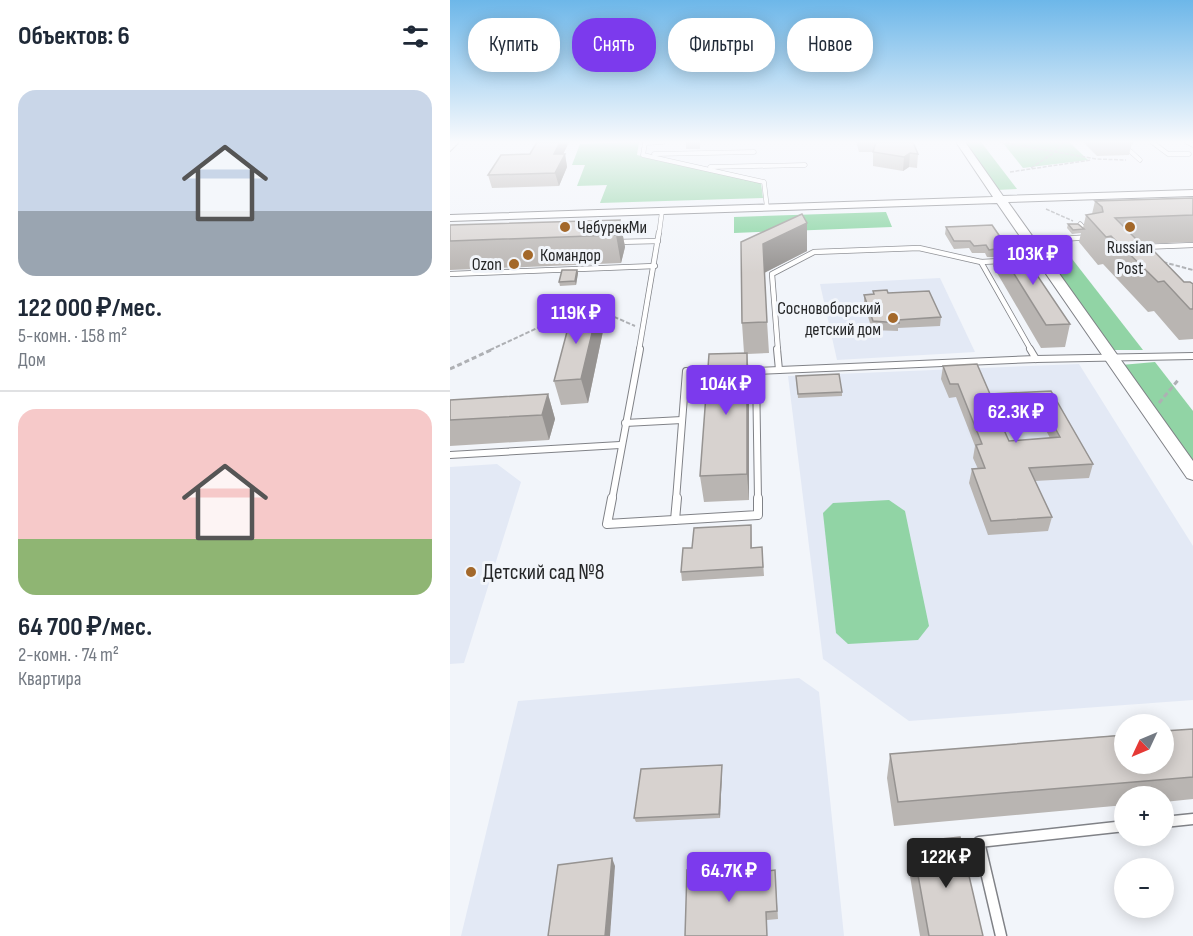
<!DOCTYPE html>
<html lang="ru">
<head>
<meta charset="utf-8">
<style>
	body { margin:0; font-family:"Sofia Sans Condensed",sans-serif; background:#f6f6f7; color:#1f2937; height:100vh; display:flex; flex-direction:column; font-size:22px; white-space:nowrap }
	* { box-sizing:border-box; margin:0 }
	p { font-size:20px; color:#747a83 }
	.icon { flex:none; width:33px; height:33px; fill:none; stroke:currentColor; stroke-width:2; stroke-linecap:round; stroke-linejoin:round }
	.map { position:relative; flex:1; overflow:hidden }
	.sheet { display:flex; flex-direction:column; background:#fff; width:450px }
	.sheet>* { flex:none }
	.guide { position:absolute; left:18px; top:18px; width:570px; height:54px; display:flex; gap:12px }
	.needle { width:39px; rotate:226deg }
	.fabs { position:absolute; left:664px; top:714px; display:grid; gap:12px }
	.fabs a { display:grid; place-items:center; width:60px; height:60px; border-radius:50%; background:#fff; box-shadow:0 3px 15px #0003; font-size:30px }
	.price { position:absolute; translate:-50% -51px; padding:0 14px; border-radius:6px; background:#7c3aed; color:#fff; font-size:20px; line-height:39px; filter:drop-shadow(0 2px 3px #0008) }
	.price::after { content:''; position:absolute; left:50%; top:36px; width:18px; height:14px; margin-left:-9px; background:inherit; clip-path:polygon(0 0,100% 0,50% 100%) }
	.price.selected { background:#222; color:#fff }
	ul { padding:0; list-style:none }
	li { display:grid; align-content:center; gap:12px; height:318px; padding:0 18px }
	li+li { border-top:2px solid #e0e1e3 }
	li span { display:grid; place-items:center; height:186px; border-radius:18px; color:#555 }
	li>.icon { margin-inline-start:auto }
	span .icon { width:108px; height:108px; fill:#fffc; stroke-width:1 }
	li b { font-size:26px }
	h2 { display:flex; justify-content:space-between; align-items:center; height:72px; padding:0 18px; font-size:26px }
	.tag { padding:0 21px; border-radius:24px; background:#fff; box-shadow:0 3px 15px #0003; font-size:21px; line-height:54px }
	.tag.selected { background:#7c3aed; color:#fff }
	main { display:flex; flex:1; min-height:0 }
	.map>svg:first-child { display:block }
	.built { fill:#e3e9f5 }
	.green { fill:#91d4a5 }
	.forest { fill:#7ed199 }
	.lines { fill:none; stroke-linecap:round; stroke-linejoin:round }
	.lane-far4-casing { stroke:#808287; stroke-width:5 }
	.lane-far3-casing { stroke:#808287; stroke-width:6 }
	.lane-far2-casing { stroke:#808287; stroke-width:8 }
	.lane-far1-casing { stroke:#808287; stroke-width:10 }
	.lane-casing { stroke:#808287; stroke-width:13 }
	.secondary-casing { stroke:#808287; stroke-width:2 }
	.path-far2 { stroke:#aeb0b4; stroke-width:1.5; stroke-dasharray:4 1.5; stroke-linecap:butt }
	.path-far1 { stroke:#aeb0b4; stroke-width:2; stroke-dasharray:4.5 2; stroke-linecap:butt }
	.path { stroke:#aeb0b4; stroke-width:3; stroke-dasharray:5 3; stroke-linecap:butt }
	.lane-far4 { stroke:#fff; stroke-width:4 }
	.lane-far3 { stroke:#fff; stroke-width:4.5 }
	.lane-far2 { stroke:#fff; stroke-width:6 }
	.lane-far1 { stroke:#fff; stroke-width:8 }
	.lane { stroke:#fff; stroke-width:10 }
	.secondary { fill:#fff; fill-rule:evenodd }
	.wall { fill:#b9b5b2; fill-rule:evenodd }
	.shaded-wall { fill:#969391 }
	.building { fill:#d7d2cf; stroke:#969391; stroke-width:1.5; fill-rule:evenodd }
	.poi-dot { fill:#a3682a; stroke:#f2f5fa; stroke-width:2 }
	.labels { text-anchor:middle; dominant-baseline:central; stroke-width:6; stroke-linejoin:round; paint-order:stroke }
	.far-poi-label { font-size:18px; fill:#262728; stroke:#f2f5fa; text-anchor:start }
	.poi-label { font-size:22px; fill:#262728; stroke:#f2f5fa; text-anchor:start }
</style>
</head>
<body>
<main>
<section class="sheet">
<h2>Объектов: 6<svg class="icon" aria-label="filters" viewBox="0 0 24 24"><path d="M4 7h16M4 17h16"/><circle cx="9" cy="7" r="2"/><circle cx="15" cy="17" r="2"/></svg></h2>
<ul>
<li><span style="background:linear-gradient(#c9d6e8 65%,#9aa5b1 0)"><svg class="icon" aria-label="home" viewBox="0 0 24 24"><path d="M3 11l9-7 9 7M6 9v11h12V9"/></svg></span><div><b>122 000 ₽/мес.</b><p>5-комн. · 158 m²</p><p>Дом</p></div></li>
<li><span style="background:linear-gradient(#f6c9c9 70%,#8fb573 0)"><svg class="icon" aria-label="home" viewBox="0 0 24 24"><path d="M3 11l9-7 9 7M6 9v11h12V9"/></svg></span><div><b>64 700 ₽/мес.</b><p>2-комн. · 74 m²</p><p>Квартира</p></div></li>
</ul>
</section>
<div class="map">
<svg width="743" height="936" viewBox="0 0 743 936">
	<rect width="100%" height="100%" fill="#f2f5fa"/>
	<g class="built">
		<polygon points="490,278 525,352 387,360 370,284"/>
		<polygon points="629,364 743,546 743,700 459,721 373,659 338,376"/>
		<polygon points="47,464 71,482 14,663 0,664 0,467"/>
		<polygon points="349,678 369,692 394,936 11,936 68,701"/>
	</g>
	<g class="green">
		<polygon points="189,142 187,155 311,183 313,198 150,203 157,185 127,186 135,165 122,165 130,144"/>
		<polygon points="514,142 531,142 567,189 547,190"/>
		<polygon points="619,142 638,160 573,168 553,143"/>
		<polygon points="612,246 693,350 664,350 588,247"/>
		<polygon points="705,362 743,411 743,464 671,365"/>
		<polygon points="439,500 455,511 479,626 468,640 398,644 386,633 373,513 383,503"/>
	</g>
	<polygon class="forest" points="436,212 442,227 284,233 284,217"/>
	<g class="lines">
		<defs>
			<g id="lane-far4">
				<polyline points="213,142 195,143 193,155 314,182 317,208"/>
				<polyline points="670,142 690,160"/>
				<polyline points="702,142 718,154 739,154"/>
				<polyline points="737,142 743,145"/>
				<polyline points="204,154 304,152"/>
				<polyline points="260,167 355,165"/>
				<polyline points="630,224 639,234"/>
				<polyline points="209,234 212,211"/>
			</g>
			<g id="lane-far3">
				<polyline points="579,241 642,237 638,232"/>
				<polyline points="166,242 208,241"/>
				<polyline points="691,247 743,245"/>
				<polyline points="571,260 592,259"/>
				<polyline points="531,262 581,350"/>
				<polyline points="0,274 205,266"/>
				<polyline points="189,350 209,232"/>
				<polyline points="328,350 322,274 364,252 469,248 531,262 551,261"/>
			</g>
			<g id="lane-far2">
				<polyline points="327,349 329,370"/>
				<polyline points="580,349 586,359"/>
				<polyline points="290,367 306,371 586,359 743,356"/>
				<polyline points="306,371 308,500"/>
				<polyline points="175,423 232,420"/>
				<polyline points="0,455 170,445"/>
				<polyline points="162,500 190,349"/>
				<polyline points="226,500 236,371 267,369"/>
			</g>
			<g id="lane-far1">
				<polyline points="162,498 157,524 308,515 308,498"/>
				<polyline points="225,520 227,498"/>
			</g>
			<g id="lane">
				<polyline points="714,822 743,819"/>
				<polyline points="551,936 529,842 675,826"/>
			</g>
			<g id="secondary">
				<polygon points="0,142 9,142 0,151"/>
				<polygon points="506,142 515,142 553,196 743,190 743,196 558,202 743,461 743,480 737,478 547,203 0,221 0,215 543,197"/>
			</g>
		</defs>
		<use href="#lane-far4" class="lane-far4-casing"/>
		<use href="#lane-far3" class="lane-far3-casing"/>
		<use href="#lane-far2" class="lane-far2-casing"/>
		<use href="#lane-far1" class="lane-far1-casing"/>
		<use href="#lane" class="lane-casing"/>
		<use href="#secondary" class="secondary-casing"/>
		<g class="path-far2">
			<polyline points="550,142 646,159 676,160"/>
			<polyline points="581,168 605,152 614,142"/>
			<polyline points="560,172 641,160"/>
			<polyline points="596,209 623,221"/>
		</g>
		<g class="path-far1">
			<polyline points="713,262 743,270"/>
			<polyline points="40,350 137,305 185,326"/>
		</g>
		<g class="path">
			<polyline points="0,369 43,349"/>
			<polyline points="709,403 729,379"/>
		</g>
		<use href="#lane-far4" class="lane-far4"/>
		<use href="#lane-far3" class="lane-far3"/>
		<use href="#lane-far2" class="lane-far2"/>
		<use href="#lane-far1" class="lane-far1"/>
		<use href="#lane" class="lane"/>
		<use href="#secondary" class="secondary"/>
	</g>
	<g class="wall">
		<polygon points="87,142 119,142 113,154 115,154 117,167 109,186 42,188 38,175 80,154"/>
		<rect x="236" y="142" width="14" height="7"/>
		<polygon points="406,142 463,142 468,154 467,168 459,167 453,171 423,166 423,152 409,152"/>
		<polygon points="634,142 681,142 682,143 679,155 647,156 634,143"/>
		<polygon points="743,198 743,242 691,244 734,282 743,284 743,339 729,340 704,311 698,312 653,264 648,265 629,242 631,233 622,234 617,228 618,224 633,228 636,215 642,214 645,201"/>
		<polygon points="170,220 175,247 171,263 0,270 0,225"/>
		<polygon points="357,223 357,251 314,273 319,353 297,354 299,377 299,500 254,502 250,476 294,353 292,323 291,242"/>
		<polygon points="496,227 555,244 620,324 615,347 591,348 543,266 544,257 537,257 535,253 522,253 519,248 504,249 495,234"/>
		<polygon points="127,270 128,273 126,285 110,286 109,282"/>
		<polygon points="423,291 438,293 491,317 490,326 448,328 448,331 422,330 414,303 414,295 423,294"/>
		<polygon points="148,308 153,331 138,403 111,405 104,381"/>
		<path d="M493,366L540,394L601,391L643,464L639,478L585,481L602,517L598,531L538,535L519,483L522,469H528L523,458L525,446L506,397L499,398L491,379ZM590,419L600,438L559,441L550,421Z"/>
		<polygon points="346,376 392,392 392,396 348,398"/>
		<polygon points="98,394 105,419 99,440 0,446 0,400"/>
		<polygon points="301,525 302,548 312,547 314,576 232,581 231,572 242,548"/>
		<polygon points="743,729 743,799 714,802 714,796 675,796 675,805 444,826 437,778 440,754"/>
		<polygon points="272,765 272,770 270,818 186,822 184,818"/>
		<polygon points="462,842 533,936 470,936 458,864"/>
		<polygon points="264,866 266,878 325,870 328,919 317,920 235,936"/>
	</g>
	<g class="shaded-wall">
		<polygon points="110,142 119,142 107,167 104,154"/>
		<polygon points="460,153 459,167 453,171 454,157"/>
		<polygon points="115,154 117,167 109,186 105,173"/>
		<polygon points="170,220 175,247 171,263 166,235"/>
		<polygon points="357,223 357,251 314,273 313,244"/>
		<polygon points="127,270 128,273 126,285 125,281"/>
		<polygon points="148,308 153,331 138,403 131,379"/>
		<polygon points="297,353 299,377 299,500 297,474"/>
		<polygon points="98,394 105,419 99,440 92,415"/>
		<polygon points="272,765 272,770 270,818 269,814"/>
		<polygon points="162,858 165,866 160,936 155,936"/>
	</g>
	<g class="building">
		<polygon points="87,142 110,142 104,154 115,154 105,173 38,175 51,155 80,154"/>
		<polygon points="426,142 463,142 468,154 460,153 454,157 423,152"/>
		<polygon points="648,142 681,142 682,143 650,144"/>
		<polygon points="743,198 743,215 665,218 692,245 697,244 734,282 740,282 743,284 743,309 740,309 714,281 708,282 661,236 656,237 636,215 653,212 652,207 645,201"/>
		<polygon points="352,214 357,223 313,244 317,322 292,323 291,242"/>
		<polygon points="170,220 166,235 0,241 0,225"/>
		<polygon points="618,224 628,224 634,229 623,230"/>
		<polygon points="542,225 555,244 546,245 545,249 539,250 536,245 524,246 520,241 504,241 496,227"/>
		<polygon points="566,244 620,324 596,325 546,245"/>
		<polygon points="112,270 127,270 125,281 109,282"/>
		<polygon points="437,290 438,293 479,291 491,317 448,320 449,323 423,321 414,295 424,294 423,291"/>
		<polygon points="148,308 131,379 104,381 123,309"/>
		<polygon points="297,353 297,474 250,476 259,354"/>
		<path d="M527,364L540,394L601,391L643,464L579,468L602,517L541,521L522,469L535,468L526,445L532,444L508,384H500L493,366ZM593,406L610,437L559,441L544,408Z"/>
		<polygon points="389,374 392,392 348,394 346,376"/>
		<polygon points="98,394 92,415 0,420 0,400"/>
		<polygon points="301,525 301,548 312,547 313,567 231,572 233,548 242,548 244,528"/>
		<polygon points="743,729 743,777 448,802 440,754 675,735 675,764 714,764 714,731"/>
		<polygon points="272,765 269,814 184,818 191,769"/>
		<polygon points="510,837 533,936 479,936 462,842"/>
		<polygon points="162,858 155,936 98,936 108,865"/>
		<polygon points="264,866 264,878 325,870 327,911 316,912 317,936 235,936 237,870"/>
	</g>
	<linearGradient id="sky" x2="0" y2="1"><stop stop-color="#6db7e9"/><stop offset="0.52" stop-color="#f9fafd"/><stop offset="1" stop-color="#f9fafd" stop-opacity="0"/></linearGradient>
	<rect width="743" height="273" fill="url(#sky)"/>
	<g class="poi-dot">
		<circle cx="115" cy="227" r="6"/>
		<circle cx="680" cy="227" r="6"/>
		<circle cx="78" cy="255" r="6"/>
		<circle cx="64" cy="264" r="6"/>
		<circle cx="443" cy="318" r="6"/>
		<circle cx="21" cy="572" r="6"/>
	</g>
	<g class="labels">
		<g class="far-poi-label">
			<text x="127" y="227">ЧебурекМи</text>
			<text x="680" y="247" text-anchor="middle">Russian<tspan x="680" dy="21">Post</tspan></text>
			<text x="90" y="255">Командор</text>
			<text x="52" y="264" text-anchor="end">Ozon</text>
			<text x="431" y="308" text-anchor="end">Сосновоборский<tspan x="431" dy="21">детский дом</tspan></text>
		</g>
		<g class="poi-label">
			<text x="33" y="572">Детский сад №8</text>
		</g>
	</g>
</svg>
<div class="fabs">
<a><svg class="needle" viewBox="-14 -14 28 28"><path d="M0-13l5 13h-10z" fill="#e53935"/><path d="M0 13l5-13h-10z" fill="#747a83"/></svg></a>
<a>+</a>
<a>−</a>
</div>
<b class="price" style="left:583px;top:286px">103K ₽</b>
<b class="price" style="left:126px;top:345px">119K ₽</b>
<b class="price" style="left:276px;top:416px">104K ₽</b>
<b class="price" style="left:566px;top:444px">62.3K ₽</b>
<b class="price selected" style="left:496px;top:889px">122K ₽</b>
<b class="price" style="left:279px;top:903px">64.7K ₽</b>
<div class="guide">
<a class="tag">Купить</a>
<a class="tag selected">Снять</a>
<a class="tag">Фильтры</a>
<a class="tag">Новое</a>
</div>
</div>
</main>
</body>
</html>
